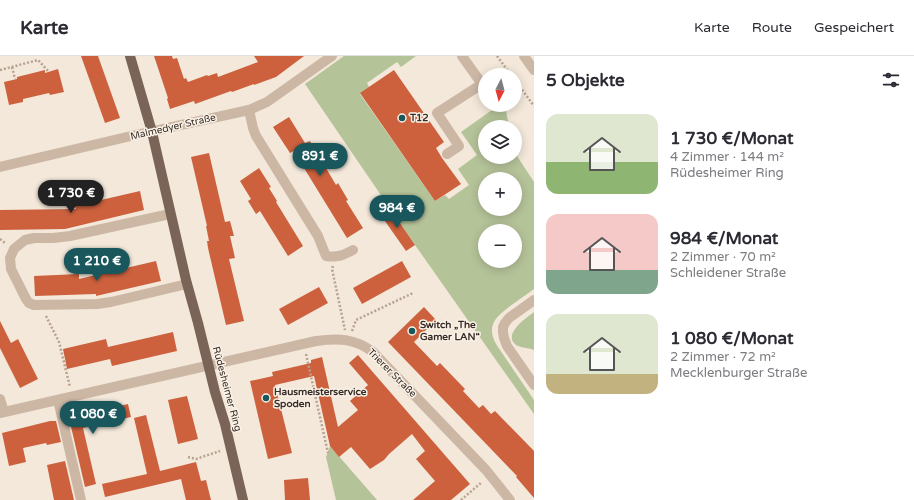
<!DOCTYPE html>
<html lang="de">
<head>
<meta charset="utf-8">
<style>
	body { margin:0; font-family:"Varela Round",sans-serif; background:#f7f7f7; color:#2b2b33; height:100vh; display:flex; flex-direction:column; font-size:15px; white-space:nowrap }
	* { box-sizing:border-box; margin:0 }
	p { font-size:13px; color:#7c7c81 }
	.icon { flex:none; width:22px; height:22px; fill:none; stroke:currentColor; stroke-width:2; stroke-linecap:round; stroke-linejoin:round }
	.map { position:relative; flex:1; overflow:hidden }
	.drawer { display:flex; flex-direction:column; background:#fff; width:380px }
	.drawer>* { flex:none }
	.needle { width:26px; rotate:186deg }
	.tools { position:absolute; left:478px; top:12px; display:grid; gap:8px }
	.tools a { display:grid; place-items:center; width:44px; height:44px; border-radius:50%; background:#fff; box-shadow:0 2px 10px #0003; font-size:20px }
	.price { position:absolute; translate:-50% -34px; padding:0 9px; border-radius:14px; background:#1a575c; color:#fff; font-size:13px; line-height:26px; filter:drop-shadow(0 1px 2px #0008) }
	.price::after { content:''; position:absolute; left:50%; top:24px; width:12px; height:9px; margin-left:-6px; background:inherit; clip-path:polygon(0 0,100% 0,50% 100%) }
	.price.selected { background:#222; color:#fff }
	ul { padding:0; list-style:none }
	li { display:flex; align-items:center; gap:12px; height:100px; padding:0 12px }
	li span { display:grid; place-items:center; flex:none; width:112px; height:80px; border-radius:12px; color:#555 }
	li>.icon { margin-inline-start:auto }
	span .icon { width:48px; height:48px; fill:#fffc; stroke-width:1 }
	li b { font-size:17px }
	h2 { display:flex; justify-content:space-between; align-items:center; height:48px; padding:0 12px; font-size:17px }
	header { display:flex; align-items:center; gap:24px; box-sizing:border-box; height:56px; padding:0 20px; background:#fff; border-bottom:1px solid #e1e1e2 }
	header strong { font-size:19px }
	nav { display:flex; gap:22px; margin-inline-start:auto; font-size:14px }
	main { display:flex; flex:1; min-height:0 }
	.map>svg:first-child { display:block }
	.green { fill:#b5c399; fill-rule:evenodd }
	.building { fill:#cd613e }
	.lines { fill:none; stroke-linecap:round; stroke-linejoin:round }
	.path { stroke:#b8a190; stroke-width:2.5; stroke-dasharray:2 2; stroke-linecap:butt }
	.minor { stroke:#ccb7a5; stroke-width:10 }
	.major { stroke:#7a6357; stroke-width:10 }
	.poi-dot { fill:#1a575c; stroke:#fbf2e7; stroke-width:1.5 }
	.labels { text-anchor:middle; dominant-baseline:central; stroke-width:3; stroke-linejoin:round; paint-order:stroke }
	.poi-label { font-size:10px; font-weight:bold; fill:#372c27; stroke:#fbf2e7; text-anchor:start }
	.street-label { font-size:10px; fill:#372c27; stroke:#fbf2e7 }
</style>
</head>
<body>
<header>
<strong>Karte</strong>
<nav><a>Karte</a><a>Route</a><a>Gespeichert</a></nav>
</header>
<main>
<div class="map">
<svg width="534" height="444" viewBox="0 0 534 444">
	<rect width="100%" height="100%" fill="#f3e8da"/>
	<g class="green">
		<path d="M344,0H416L401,11L397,6L367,27L369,31L360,38L435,145L445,139L449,143L469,129L458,113L477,99L461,76L499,49H505L509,71H485V101H515V97L534,126V233C527,238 520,243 513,248C498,259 485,268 496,288L534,344V358L415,189L305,28ZM485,123H515V153H485ZM485,175H515V205H485Z"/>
		<path d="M534,256V294C529,292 523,292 518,290C500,280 526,262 534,256Z"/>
		<polygon points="330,390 377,444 336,444 326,401"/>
	</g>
	<g class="building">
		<polygon points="81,0 98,0 120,62 105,67"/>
		<polygon points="154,0 172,0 173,3 177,2 184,23 186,22 188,26 207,19 208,20 217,17 218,21 258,6 254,0 304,0 276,21 254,29 254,28 232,36 231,35 195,48 194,45 170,53 167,43 168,42"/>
		<polygon points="58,13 64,36 50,39 49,37 23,43 23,46 9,49 4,26 17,23 17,21 45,14 45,17"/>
		<polygon points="394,14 444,86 436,92 442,102 461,128 435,145 360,37"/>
		<polygon points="289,61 305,87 310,85 336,129 338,127 348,144 346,145 363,172 347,182 304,112 305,111 294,95 290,97 273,71"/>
		<polygon points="209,97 225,166 230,165 234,180 230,180 235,202 229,203 244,265 226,269 208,192 207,185 209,185 206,170 207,170 191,101"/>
		<polygon points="259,112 271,131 269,132 277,145 276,146 303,190 288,200 260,155 256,158 248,145 251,143 240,125"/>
		<polygon points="140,135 144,154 65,173 0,174 0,154 76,153 75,150"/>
		<polygon points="389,151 415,189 406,195 380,158"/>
		<polygon points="156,205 161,225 96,240 96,238 35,240 34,220 79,218 79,223"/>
		<polygon points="402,205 411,221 362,248 353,232"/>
		<polygon points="319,231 328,247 288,269 279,253"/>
		<polygon points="424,251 436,264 414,286 437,310 440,307 465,333 463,335 479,352 483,349 491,358 495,355 534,395 534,442 516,421 517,420 388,286"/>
		<polygon points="0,265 11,287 18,283 38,323 20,332 0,292"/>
		<polygon points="173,276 177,295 112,310 110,303 67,313 63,293 106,283 108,291"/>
		<polygon points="358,299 470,428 451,444 413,444 435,425 416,403 425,395 412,378 389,398 384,404 370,413 351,391 339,401 330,390 314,320 275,329 292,397 268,403 250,325 273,320 272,316 311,307 311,304 322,301 338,371 358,354 350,345 368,329 349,307"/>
		<polygon points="187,340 198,383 178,388 168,344"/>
		<polygon points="128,348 131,361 83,372 96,428 85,431 69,362"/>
		<polygon points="146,359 160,415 196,406 201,425 206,424 211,444 186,444 181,423 105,441 102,428 147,418 134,362"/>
		<polygon points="50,365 56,365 61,386 47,389 46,387 23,392 26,406 9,410 2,377"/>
		<polygon points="65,405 74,444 54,444 47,409"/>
		<polygon points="308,422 310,444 285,444 284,424"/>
	</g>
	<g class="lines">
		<g class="path">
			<polyline points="497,0 511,19"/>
			<polyline points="12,11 15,23"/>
			<polyline points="0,14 38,4 49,16"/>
			<polyline points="515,24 534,50"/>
			<polyline points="0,183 5,187"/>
			<polyline points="333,210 332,213 345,274"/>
			<polyline points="46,260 59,286 70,331"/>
			<polyline points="352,275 356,264 413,237"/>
			<polyline points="306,298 328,397"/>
			<polyline points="188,401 196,403 220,395"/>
			<polyline points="461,444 482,426"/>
		</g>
		<g class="minor">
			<polyline points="524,0 534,14"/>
			<path d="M249,54L253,72L256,80L318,180L326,200C337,202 344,199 353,194"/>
			<polyline points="447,98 459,90 437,57 482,28 462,0"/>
			<polyline points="0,111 131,80 249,54 267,46 332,0"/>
			<polyline points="170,158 70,180 53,182 34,182 25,184 14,193 10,202 11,213 26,243 29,247 34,249 97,248 111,246 187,228"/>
			<polyline points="534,244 509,262 505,267 503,271 503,276 504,282 507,290 534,329"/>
			<polyline points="0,343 4,356"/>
			<polyline points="58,344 81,444"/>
			<path d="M0,357L316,285C338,282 354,282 373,296L486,414L510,444"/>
		</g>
		<polyline class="major" points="130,0 152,76 186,224 198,267 215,336 225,368 243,444"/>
	</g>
	<g class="poi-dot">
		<circle cx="402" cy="62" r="4"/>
		<circle cx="412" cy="275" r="4"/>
		<circle cx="266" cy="342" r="4"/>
	</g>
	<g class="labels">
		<g class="poi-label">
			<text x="410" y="62">T12</text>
			<text x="420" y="269">Switch „The<tspan x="420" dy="12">Gamer LAN“</tspan></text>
			<text x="274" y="336">Hausmeisterservice<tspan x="274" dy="12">Spoden</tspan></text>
		</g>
		<g class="street-label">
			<text transform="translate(173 71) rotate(-13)">Malmedyer Straße</text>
			<text transform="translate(392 317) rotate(45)">Trierer Straße</text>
			<text transform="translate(227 333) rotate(75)">Rüdesheimer Ring</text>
		</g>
	</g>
</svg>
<div class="tools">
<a><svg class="needle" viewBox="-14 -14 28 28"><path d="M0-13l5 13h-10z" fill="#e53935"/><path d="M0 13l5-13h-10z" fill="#7c7c81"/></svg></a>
<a><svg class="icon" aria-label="layers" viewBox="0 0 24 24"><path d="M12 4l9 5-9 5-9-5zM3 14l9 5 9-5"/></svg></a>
<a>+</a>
<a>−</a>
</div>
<b class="price" style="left:320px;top:121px">891 €</b>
<b class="price selected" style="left:71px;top:158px">1 730 €</b>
<b class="price" style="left:397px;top:173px">984 €</b>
<b class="price" style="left:97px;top:226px">1 210 €</b>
<b class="price" style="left:93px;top:379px">1 080 €</b>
</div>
<section class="drawer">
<h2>5 Objekte<svg class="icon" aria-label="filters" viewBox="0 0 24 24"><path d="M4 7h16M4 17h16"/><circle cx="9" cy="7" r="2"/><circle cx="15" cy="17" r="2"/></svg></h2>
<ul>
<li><span style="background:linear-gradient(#dfe7d0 60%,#8fb573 0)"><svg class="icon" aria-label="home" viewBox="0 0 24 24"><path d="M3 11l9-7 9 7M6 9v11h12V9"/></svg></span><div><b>1 730 €/Monat</b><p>4 Zimmer · 144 m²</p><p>Rüdesheimer Ring</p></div></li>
<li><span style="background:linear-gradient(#f6c9c9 70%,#7fa58c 0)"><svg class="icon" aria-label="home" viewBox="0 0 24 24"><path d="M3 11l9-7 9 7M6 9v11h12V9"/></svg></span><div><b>984 €/Monat</b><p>2 Zimmer · 70 m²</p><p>Schleidener Straße</p></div></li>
<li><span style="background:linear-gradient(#dfe7d0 75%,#c2b280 0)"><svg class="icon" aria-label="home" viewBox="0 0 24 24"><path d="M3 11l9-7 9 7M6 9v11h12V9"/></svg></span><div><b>1 080 €/Monat</b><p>2 Zimmer · 72 m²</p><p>Mecklenburger Straße</p></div></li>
</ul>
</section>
</main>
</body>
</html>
